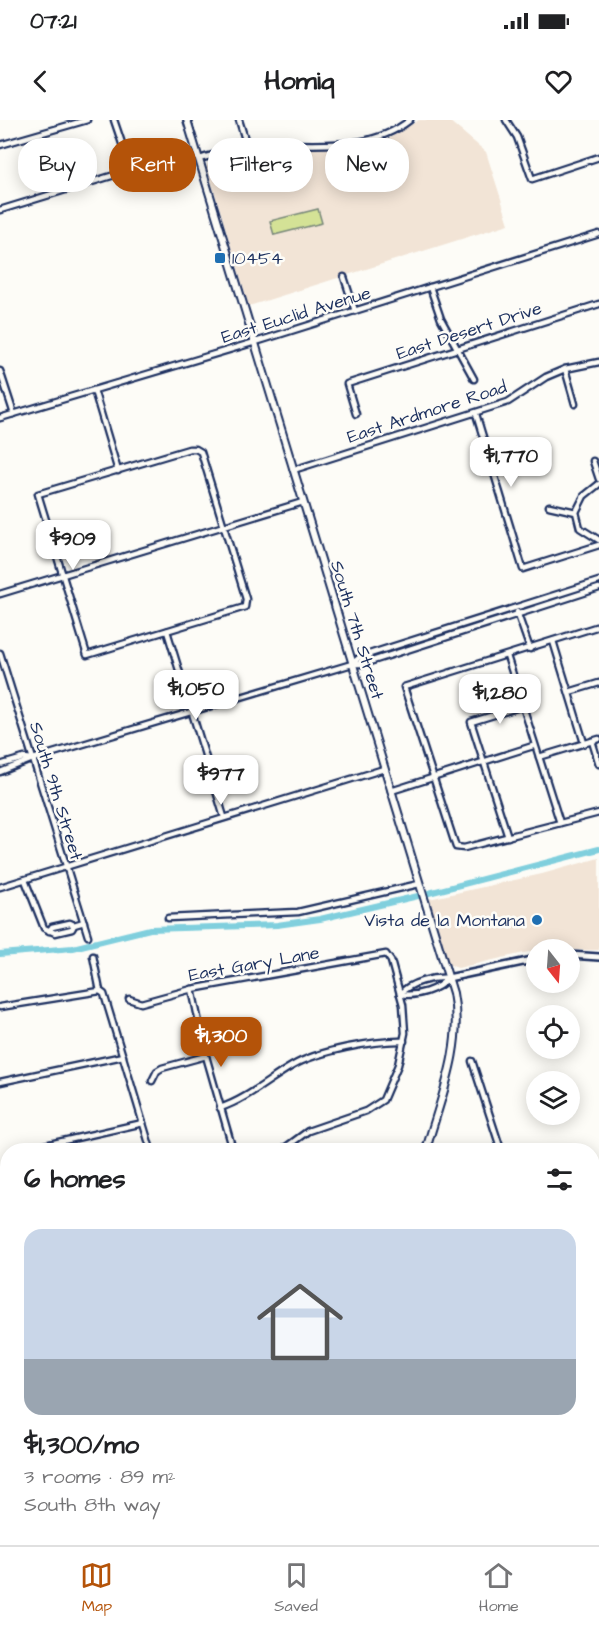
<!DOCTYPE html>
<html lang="en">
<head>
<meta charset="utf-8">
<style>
	body { margin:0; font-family:"Architects Daughter",sans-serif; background:#f6f6f6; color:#202124; height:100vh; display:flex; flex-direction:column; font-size:22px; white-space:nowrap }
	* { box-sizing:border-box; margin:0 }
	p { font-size:20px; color:#757577 }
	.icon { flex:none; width:33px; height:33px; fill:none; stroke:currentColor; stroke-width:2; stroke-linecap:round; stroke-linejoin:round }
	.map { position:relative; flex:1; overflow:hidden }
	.sheet { position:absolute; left:0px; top:1023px; width:600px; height:402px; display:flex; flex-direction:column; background:#fff; border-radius:24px 24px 0 0; box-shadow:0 3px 15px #0003 }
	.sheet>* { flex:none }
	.top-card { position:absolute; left:18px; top:18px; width:564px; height:54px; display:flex; gap:12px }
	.needle { width:39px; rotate:163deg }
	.buttons { position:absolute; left:526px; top:819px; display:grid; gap:12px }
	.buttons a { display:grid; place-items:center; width:54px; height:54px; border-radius:50%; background:#fff; box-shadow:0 3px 15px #0003; font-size:30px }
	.price { position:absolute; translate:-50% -51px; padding:0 14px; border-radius:12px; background:#fff; color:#222; font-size:20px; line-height:39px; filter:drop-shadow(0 2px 3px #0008) }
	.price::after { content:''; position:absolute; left:50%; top:36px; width:18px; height:14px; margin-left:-9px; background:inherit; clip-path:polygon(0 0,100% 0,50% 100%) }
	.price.selected { background:#b45309; color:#fff }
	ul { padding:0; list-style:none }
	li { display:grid; align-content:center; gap:12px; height:318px; padding:0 24px }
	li+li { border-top:2px solid #e0e0e0 }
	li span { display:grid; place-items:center; height:186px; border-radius:18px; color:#555 }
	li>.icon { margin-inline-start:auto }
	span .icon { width:108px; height:108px; fill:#fffc; stroke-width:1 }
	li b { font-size:26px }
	h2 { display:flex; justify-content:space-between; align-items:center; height:72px; padding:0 24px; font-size:26px }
	.pill { padding:0 21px; border-radius:24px; background:#fff; box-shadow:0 3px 15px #0003; font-size:21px; line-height:54px }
	.pill.selected { background:#b45309; color:#fff }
	.status { display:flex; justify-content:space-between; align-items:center; height:42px; padding:0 30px; background:#fff; direction:ltr }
	.status svg { height:16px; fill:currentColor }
	header { display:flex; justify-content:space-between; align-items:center; height:78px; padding:0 24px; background:#fff; font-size:27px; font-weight:700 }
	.tab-bar { display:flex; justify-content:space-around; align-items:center; height:84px; border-top:2px solid #e0e0e0; background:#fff; font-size:16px; color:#757577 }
	.tab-bar a { display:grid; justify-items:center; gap:3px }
	.tab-bar .selected { color:#b45309 }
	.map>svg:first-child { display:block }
	.built { fill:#f2e4d6 }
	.green { fill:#d4e296; stroke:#78887a; stroke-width:1.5 }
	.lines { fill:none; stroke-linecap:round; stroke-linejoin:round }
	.canal { stroke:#80cfdd; stroke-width:6 }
	.minor-casing { stroke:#1b2f5e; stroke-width:9 }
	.tertiary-casing { stroke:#1b2f5e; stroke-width:10 }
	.secondary-casing { stroke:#1b2f5e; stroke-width:10 }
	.primary-casing { stroke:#1b2f5e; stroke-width:11 }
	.minor { stroke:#fdfcf7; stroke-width:4.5 }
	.tertiary { stroke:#fdfcf7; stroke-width:5 }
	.secondary { stroke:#fdfcf7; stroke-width:6 }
	.primary { stroke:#fdfcf7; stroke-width:7 }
	.poi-dot { fill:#1f6fb2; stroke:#fdfcf7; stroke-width:2 }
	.labels { text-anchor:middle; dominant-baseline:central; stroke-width:5; stroke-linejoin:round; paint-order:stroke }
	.poi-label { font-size:18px; fill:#1b2f5e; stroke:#fdfcf7; text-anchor:start }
	.street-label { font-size:18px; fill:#1b2f5e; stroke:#fdfcf7 }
</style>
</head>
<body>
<div class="status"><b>07:21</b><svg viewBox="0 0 49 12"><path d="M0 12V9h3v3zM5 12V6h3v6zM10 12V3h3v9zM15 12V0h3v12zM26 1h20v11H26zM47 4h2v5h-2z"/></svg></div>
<header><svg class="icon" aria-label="back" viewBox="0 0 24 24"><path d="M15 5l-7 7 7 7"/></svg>Homiq<svg class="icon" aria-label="heart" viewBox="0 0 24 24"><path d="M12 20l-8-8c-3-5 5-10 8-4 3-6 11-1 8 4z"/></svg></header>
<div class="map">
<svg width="599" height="1425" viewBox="0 0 599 1425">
	<rect width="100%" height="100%" fill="#fdfcf7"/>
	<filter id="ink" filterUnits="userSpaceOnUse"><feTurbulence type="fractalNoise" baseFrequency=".0167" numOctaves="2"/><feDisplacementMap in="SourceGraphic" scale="12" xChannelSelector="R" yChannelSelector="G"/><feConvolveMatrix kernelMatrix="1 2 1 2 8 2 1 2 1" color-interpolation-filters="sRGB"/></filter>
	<g filter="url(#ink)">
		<g class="built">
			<polygon points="419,0 448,0 486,32 509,104 249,186 207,47 208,43 252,30 363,27 386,20"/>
			<polygon points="599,738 599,830 537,830 458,848 448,844 429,779 542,754"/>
			<polygon points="599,1167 599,1348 593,1349 592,1169"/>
		</g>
		<g class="green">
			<polygon points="318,89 322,103 274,115 270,101"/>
			<polygon points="176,1418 243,1418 228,1425 178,1425"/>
		</g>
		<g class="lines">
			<g class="canal">
				<polyline points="425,774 599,729"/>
				<polyline points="0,834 73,828 150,809 277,805 320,799 418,776"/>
				<polyline points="592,1361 599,1359"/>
				<polyline points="283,1425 307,1418"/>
			</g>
			<defs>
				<g id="minor">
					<polyline points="239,0 247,26"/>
					<polyline points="506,0 517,17 532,59 599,37"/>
					<polyline points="0,25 87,0"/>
					<path d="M199,39C215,35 231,28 248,26C303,19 363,37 410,0"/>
					<polyline points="0,90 131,50 114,0"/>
					<polyline points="344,157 355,191"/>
					<polyline points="430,167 441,199 474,259"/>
					<polyline points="565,249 575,284"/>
					<polyline points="0,251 14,294"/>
					<polyline points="94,270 118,351"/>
					<polyline points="356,294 347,264 599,184"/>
					<polyline points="476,294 523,449 599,425"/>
					<polyline points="0,298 262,220 599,114"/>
					<polygon points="189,329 196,329 201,332 246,479 245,487 87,535 38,374"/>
					<polyline points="491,341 532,328"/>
					<polyline points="593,341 599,359"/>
					<polyline points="293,350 508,282 546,257 565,249 599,242"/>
					<polyline points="599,364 584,376 576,392 580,408 599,420"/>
					<polyline points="549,386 576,392"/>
					<polyline points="0,474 303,382"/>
					<polyline points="517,492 530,529"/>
					<polyline points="599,506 404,567 456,727 464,728 599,693"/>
					<polyline points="167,511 224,697"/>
					<polyline points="553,521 584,623"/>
					<polyline points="0,533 88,816"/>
					<polyline points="507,536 560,703"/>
					<polyline points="352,544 360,537 599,461"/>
					<polyline points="569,572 599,563"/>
					<polyline points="592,621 599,644"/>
					<polyline points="539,637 599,619"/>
					<polyline points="0,645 24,638 33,639"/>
					<polyline points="0,652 33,639 352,544 363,544 599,468"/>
					<polyline points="391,671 533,626"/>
					<polyline points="508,717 471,602 523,586"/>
					<polyline points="25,760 44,808 55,813 72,809 74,805 84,802"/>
					<polyline points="0,767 384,649"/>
					<polyline points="168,798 298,792 419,764"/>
					<polyline points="49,811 52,807 70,803 74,805"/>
					<polyline points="93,836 100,871 104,874 151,1030"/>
					<polyline points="192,869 206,936 233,1030"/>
					<path d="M400,874C416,877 438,870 448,858"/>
					<path d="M400,874C410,862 433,857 448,858"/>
					<polyline points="129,879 141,883 192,869 386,834 391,841 403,885 405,913 398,945 383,980 366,991 308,1011 282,1030"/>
					<polyline points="0,887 100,871"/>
					<polyline points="472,941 501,1030"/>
					<polyline points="152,961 157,951 162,948 206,936"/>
					<polyline points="0,962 123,936"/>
					<path d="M220,988C247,979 268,960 292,946C317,931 375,920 404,921"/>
					<polyline points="23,1030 143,1003"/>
				</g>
				<g id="tertiary">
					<polyline points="570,835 599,837"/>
					<polyline points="448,858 537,839"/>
				</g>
				<path id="secondary" d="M187,0L453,873C464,927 440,979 426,1030"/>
				<g id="primary">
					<polyline points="592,1160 599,1158"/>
					<polyline points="0,1335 8,1333"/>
					<polyline points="0,1345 8,1343"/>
					<polyline points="510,1418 512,1425"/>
				</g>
			</defs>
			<use href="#minor" class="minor-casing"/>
			<use href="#tertiary" class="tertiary-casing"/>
			<use href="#secondary" class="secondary-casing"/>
			<use href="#primary" class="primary-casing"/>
			<use href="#minor" class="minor"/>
			<use href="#tertiary" class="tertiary"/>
			<use href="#secondary" class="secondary"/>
			<use href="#primary" class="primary"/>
		</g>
	</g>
	<g class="poi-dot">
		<rect x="214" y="132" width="12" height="12" rx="3"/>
		<circle cx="537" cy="800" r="6"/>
	</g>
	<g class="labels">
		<g class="poi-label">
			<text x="232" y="138">10454</text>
			<text x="525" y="800" text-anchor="end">Vista de la Montana</text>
		</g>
		<g class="street-label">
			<text transform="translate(296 195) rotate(-17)">East Euclid Avenue</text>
			<text transform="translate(469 211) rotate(-18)">East Desert Drive</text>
			<text transform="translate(427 292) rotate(-18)">East Ardmore Road</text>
			<text transform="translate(357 510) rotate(73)">South 7th Street</text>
			<text transform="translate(56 671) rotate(73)">South 9th Street</text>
			<text transform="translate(254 844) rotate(-10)">East Gary Lane</text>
		</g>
	</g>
</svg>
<div class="buttons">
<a><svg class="needle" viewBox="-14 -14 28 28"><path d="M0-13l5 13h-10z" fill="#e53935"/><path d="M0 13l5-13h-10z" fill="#757577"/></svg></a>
<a><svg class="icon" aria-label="locate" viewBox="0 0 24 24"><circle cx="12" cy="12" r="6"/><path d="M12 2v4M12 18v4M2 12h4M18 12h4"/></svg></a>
<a><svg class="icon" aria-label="layers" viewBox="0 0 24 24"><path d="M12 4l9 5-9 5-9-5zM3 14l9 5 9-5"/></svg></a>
</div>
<b class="price" style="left:511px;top:368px">$1,770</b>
<b class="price" style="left:73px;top:451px">$909</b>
<b class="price" style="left:196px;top:601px">$1,050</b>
<b class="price" style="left:500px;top:605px">$1,280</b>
<b class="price" style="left:221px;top:686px">$977</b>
<b class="price selected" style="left:221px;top:948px">$1,300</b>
<div class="top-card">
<a class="pill">Buy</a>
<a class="pill selected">Rent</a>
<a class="pill">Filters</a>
<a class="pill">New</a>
</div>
<section class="sheet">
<h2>6 homes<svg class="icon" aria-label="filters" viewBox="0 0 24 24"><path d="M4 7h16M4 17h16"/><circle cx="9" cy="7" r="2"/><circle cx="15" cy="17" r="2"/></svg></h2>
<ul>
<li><span style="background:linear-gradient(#c9d6e8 70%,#9aa5b1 0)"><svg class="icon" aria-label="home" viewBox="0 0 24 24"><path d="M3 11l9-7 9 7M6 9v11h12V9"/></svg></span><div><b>$1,300/mo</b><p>3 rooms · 89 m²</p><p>South 8th way</p></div></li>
</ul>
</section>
</div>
<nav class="tab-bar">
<a class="selected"><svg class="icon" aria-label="map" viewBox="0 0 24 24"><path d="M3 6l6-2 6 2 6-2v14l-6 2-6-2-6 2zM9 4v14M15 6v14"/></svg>Map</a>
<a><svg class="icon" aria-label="saved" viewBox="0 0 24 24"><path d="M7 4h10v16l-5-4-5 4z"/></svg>Saved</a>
<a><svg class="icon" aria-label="home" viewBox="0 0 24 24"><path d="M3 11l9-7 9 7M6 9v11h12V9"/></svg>Home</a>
</nav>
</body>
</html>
